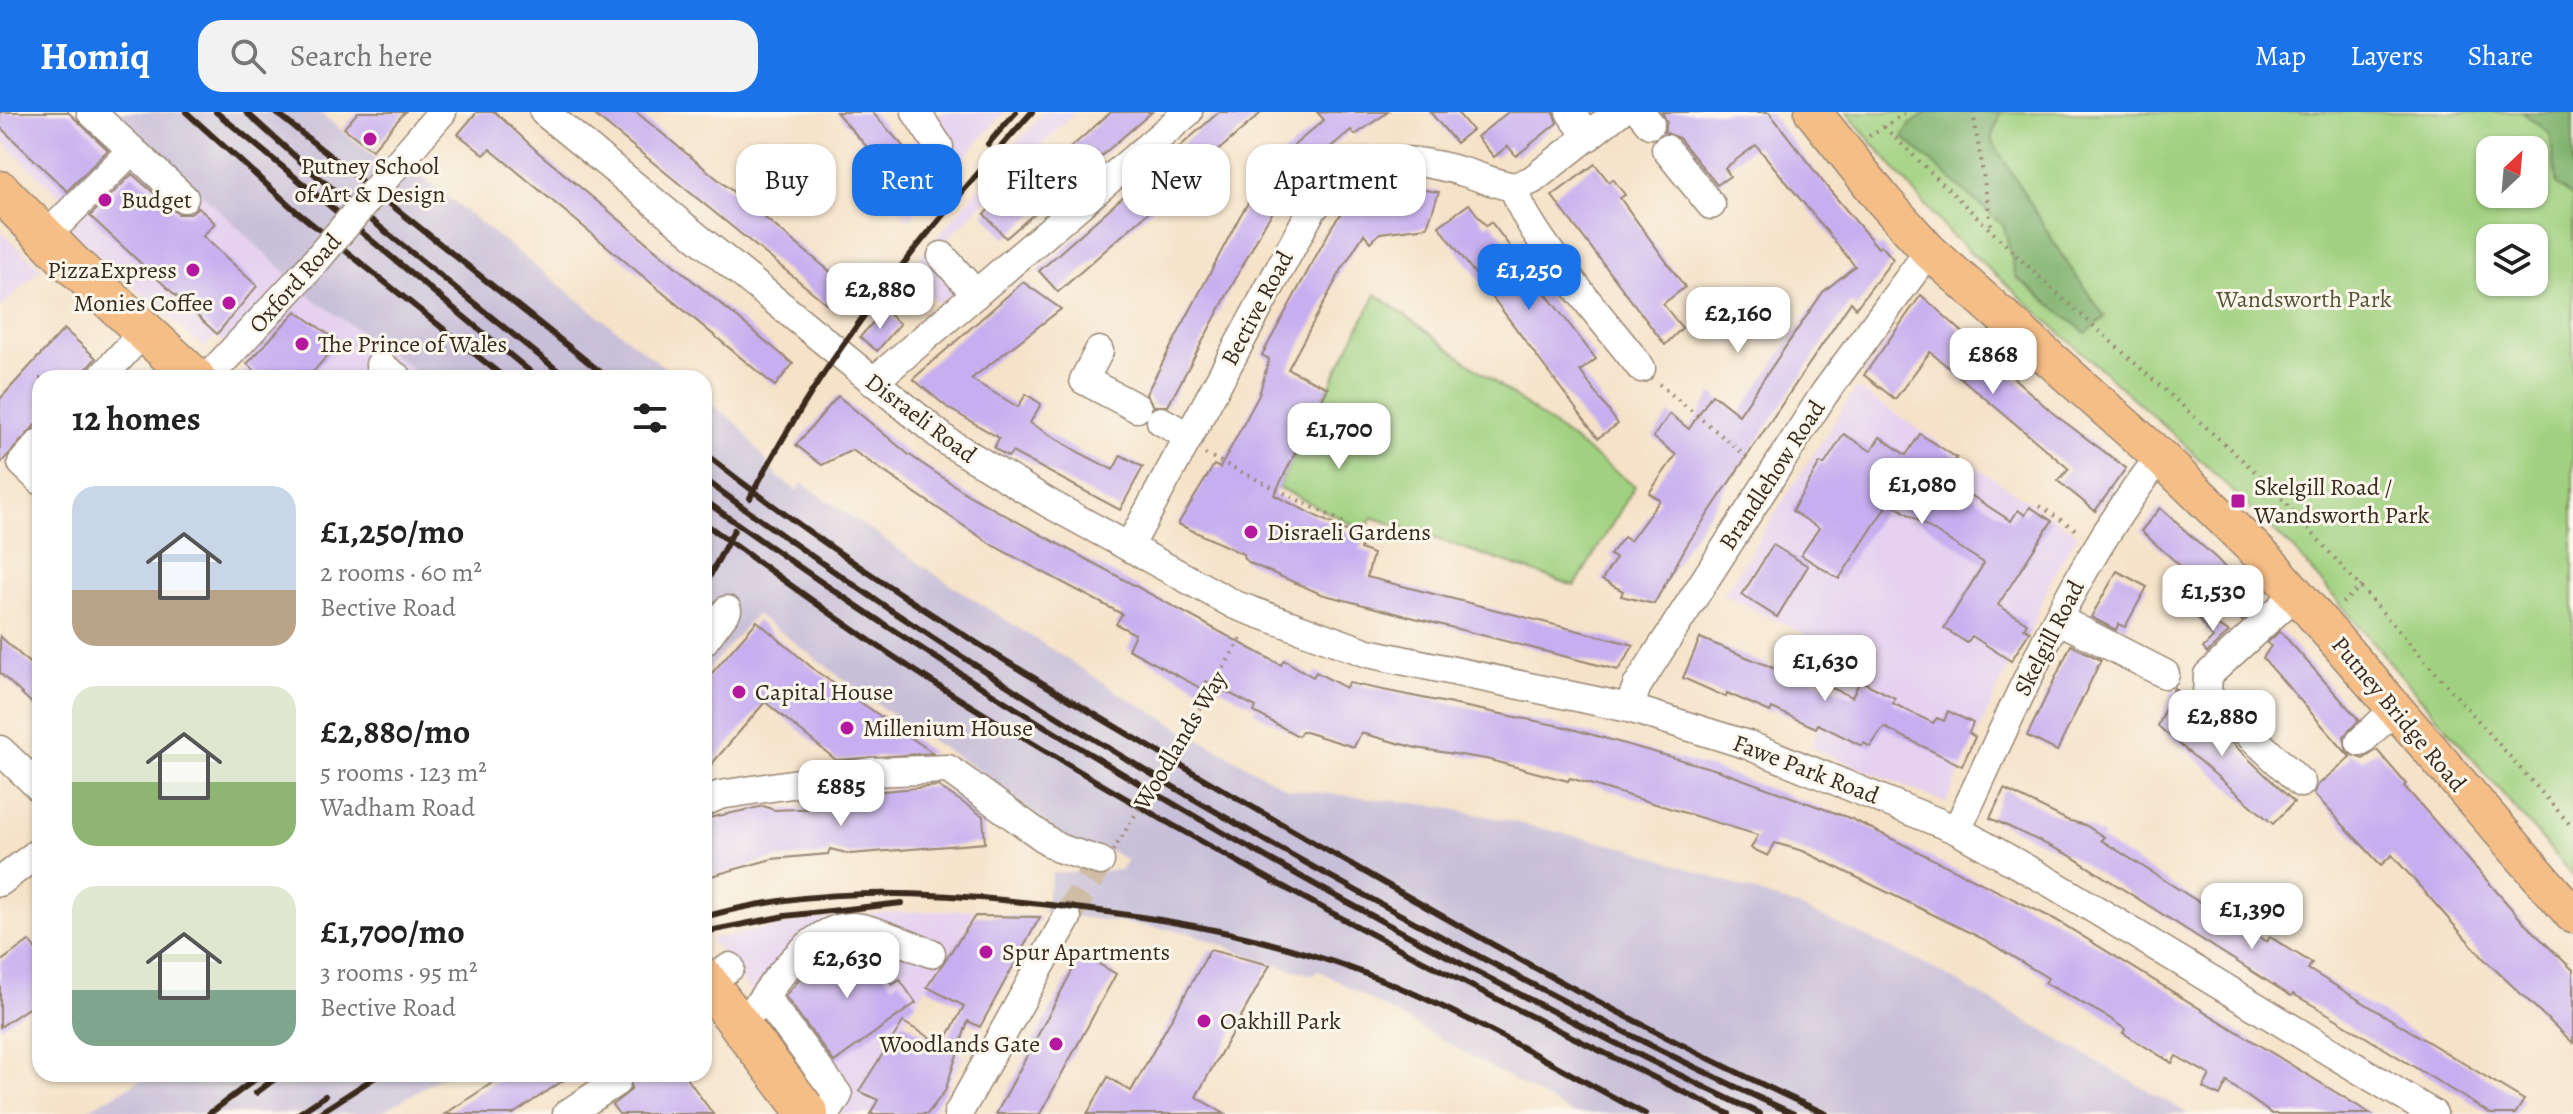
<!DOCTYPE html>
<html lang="en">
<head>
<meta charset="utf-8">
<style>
	body { margin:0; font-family:Alegreya,serif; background:#f2f2f2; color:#222; height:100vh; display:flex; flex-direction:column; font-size:30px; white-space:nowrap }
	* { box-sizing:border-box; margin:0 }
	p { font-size:26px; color:#767676 }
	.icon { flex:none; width:44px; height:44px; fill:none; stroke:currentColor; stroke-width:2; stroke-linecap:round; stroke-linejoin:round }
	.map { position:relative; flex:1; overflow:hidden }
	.side { position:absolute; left:32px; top:258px; width:680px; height:712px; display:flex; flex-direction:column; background:#fff; border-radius:24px; box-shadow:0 2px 6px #0004 }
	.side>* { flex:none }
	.banner { position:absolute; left:736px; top:32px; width:760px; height:72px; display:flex; gap:16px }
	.needle { width:52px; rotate:26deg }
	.fabs { position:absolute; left:2476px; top:24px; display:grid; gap:16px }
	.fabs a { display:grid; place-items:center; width:72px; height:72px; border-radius:16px; background:#fff; box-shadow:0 2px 6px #0004; font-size:40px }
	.price { position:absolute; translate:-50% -68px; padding:0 18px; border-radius:16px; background:#fff; color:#222; font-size:26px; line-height:52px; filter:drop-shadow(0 2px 4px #0008) }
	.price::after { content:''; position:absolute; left:50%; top:48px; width:24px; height:18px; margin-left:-12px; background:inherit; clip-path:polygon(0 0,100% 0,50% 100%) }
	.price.active { background:#1a73e8; color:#fff }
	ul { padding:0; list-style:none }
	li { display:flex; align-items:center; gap:24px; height:200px; padding:0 40px }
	li span { display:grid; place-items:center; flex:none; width:224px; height:160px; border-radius:24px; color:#555 }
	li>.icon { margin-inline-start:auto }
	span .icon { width:96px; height:96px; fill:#fffc; stroke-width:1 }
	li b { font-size:34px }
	h2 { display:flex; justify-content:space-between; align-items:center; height:96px; padding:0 40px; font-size:34px }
	.chip { padding:0 28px; border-radius:24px; background:#fff; box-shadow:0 2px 6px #0004; font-size:28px; line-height:72px }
	.chip.active { background:#1a73e8; color:#fff }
	header { display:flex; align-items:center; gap:48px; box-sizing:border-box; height:112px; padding:0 40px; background:#1a73e8; color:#fff }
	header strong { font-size:38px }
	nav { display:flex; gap:44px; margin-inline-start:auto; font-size:28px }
	.search { width:560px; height:72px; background:#f2f2f2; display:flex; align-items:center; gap:20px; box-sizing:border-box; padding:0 28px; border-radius:24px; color:#767676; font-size:30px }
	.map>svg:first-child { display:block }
	.built { fill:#e6d2f0 }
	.industrial { fill:#c8bfd8 }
	.green { fill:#a0d180; stroke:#6e7e4f; stroke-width:2; fill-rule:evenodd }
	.forest { fill:#80b36e; stroke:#5e6e46; stroke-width:2 }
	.building { fill:#c7aef0 }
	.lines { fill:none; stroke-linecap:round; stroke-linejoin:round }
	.minor-tunnel { stroke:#d0bda6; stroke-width:28; stroke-dasharray:28 14; stroke-linecap:butt }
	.minor-casing { stroke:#988673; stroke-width:31 }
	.major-casing { stroke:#988673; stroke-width:39 }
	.highway-casing { stroke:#988673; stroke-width:43 }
	.path { stroke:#988673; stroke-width:4; stroke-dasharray:2 6; stroke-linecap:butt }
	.minor { stroke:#fff; stroke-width:28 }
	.major { stroke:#f6be87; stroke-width:36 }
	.highway { stroke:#f6be87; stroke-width:40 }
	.rail { stroke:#3b2a1e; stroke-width:6 }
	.minor-bridge-casing { stroke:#988673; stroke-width:31; stroke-linecap:butt }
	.path-bridge { stroke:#988673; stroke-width:4; stroke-dasharray:2 6; stroke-linecap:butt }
	.minor-bridge { stroke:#fff; stroke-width:28 }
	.poi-dot { fill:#b5179e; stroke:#fbf7ec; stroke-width:3 }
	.labels { text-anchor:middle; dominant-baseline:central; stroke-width:6; stroke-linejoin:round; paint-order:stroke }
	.poi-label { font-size:24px; fill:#3b2a1e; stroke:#fbf7ec; text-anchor:start }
	.street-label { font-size:24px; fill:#3b2a1e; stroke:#fbf7ec }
	.park-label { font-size:24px; fill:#545436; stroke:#fbf7ec }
</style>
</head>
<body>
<header>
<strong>Homiq</strong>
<div class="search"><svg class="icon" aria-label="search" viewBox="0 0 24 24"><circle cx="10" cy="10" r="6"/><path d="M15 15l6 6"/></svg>Search here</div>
<nav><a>Map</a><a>Layers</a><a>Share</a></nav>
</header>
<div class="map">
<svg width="2573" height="1002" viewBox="0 0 2573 1002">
	<rect width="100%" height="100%" fill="#fbf7ec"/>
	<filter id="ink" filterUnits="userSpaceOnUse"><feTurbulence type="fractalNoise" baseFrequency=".0125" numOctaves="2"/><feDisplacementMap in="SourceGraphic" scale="16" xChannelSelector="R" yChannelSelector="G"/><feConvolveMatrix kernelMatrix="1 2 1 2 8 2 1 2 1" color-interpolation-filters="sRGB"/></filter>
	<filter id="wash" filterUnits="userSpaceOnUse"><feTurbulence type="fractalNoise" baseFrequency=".006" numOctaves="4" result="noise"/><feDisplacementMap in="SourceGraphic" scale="32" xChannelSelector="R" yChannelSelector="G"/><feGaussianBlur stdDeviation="1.8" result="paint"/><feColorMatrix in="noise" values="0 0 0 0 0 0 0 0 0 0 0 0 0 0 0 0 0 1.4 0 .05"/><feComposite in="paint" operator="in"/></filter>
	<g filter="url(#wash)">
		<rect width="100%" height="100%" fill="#f5e2c8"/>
		<g class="built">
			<polygon points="0,0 114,0 314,187 425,266 240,266 238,264 246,253 216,224 204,236 67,117 79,103 0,27"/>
			<polygon points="942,0 1005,0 909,108 873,69"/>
			<polygon points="1043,0 1075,0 945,129 978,158 939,192 917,173 903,174 885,195 881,192"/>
			<polygon points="0,119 41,157 0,196"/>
			<polygon points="1856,276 2078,422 2052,465 2030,519 2011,549 1946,691 1810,635 1851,544 1723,483"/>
			<polygon points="977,798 897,920 915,917 964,944 932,1002 842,1002 710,827 812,808 879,801"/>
		</g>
		<g class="industrial">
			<polygon points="114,0 319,0 405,69 414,59 678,266 425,266 314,187"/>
			<polygon points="704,286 739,313 778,365 797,379 802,371 939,465 1124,584 1288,677 1439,694 1509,709 1632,737 1799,795 1922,850 2189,1002 1573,1002 1318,858 1313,863 1269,851 1187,820 1043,800 1053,761 1120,758 1127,748 1106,736 1078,736 973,655 900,609 756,502 704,562"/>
			<polygon points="151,962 443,962 444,963 379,1002 81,1002"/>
		</g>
		<g class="green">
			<path d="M1846,0H2573V764L2294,438L2171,320L1949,121ZM2490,38H2534V82H2490ZM2490,126H2534V170H2490Z"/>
			<polygon points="1376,182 1635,374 1575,474 1372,405 1365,419 1278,375"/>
		</g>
		<g class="forest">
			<polygon points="1928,0 2001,0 1991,27 2063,145 2105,205 2086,221 2016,165 2004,114 1903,25 1910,13"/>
			<polygon points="2522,0 2573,0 2573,85 2557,73 2550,22"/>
		</g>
		<g id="blocks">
			<g class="building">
				<polygon points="0,0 68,0 108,38 67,79 0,15"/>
				<polygon points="358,0 405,0 372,38 344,16"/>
				<polygon points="477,0 495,0 539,41 793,252 775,274 490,37 484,43 458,22"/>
				<polygon points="591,0 636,0 849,175 832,196"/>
				<polygon points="836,0 872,0 903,34 882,52"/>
				<polygon points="1111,0 1152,0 1006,126 984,102 1012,76 1018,82"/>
				<polygon points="1219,0 1262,0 1058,180 1039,159"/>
				<polygon points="1317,0 1388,0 1355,23 1351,18 1299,62 1266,110 1168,294 1154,294 1146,282 1240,104 1273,51 1324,8"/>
				<polygon points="1430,0 1457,0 1472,18 1456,31"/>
				<polygon points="1508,0 1553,0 1557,11 1516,44 1508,34 1494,45 1477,25"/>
				<polygon points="1662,0 1769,0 1827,75 1878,136 1881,133 1893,147 1856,196 1851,190 1687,433 1654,492 1621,484 1623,479 1602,468 1616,446 1610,443 1624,425 1630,429 1660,388 1649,381 1676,343 1653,325 1670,302 1689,317 1712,282 1739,303 1823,180 1855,154 1756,33 1725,56 1730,64 1717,73 1679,26 1664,20 1667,10"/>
				<polygon points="1595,52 1609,70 1613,67 1625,83 1620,86 1685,175 1663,192 1682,216 1665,233 1552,84"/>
				<polygon points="132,62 178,102 190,102 198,95 215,111 203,124 257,174 217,222 90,104"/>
				<polygon points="1399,74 1439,80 1427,115 1380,121 1371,130 1364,122 1342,157 1288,257 1328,276 1274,383 1364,428 1360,437 1373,442 1367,465 1634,533 1618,558 1321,482 1252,452 1244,447 1243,442 1178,412 1214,353 1220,356 1259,283 1269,247 1262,243 1334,111 1353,86 1399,78"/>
				<polygon points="1469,92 1486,114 1491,110 1596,247 1580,259 1618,312 1598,326 1439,114"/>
				<polygon points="1023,170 1061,197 971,267 1018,295 1026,282 1041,292 1030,311 1080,341 1113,358 1121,343 1143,355 1120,398 1012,340 1008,345 994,336 999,326 948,296 913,267"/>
				<polygon points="1921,183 2054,302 2126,356 2095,399 2058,369 2069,357 1930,240 1895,287 1864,263"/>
				<polygon points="884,198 900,212 877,239 860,225"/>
				<polygon points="296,199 339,230 308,266 263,266 247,252"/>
				<polygon points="64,217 96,246 79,266 40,266 40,308 0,352 0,287"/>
				<polygon points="838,284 908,342 970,384 1281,553 1284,548 1313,565 1316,560 1346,576 1349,571 1565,615 1717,658 1852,707 2056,808 2371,1002 2272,1002 2227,970 2220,984 2203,976 2210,963 2176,944 2172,951 2123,921 2125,917 2108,905 2045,871 2048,866 1983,827 1803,739 1775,731 1768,744 1751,736 1758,723 1570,666 1568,669 1486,647 1416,636 1361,621 1354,635 1302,619 1298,624 1254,600 1256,595 1206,569 1202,577 1128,537 1135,522 1116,512 1122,502 992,433 852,338 822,353 796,333"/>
				<polygon points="1844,322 1871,339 1880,325 1906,343 1920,322 1957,346 1944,366 2011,409 2018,398 2025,403 2030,395 2052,409 1998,493 2027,511 2024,516 2030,519 2011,549 1972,524 1967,531 1944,516 1984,451 1889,390 1839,467 1801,443 1819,416 1792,399 1820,351 1824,353"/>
				<polygon points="2160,396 2217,447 2260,492 2242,509 2141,419"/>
				<polygon points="1773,433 1808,454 1777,505 1742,483"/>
				<polygon points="2117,459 2147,475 2125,515 2118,512 2116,518 2091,505"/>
				<polygon points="2194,501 2229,520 2207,541 2203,536 2213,526"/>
				<polygon points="757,509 816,559 933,641 836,648 765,590 704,661 704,570"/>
				<polygon points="2280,519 2359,608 2344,624 2347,641 2363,647 2377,638 2406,672 2404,674 2525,812 2573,858 2573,931 2484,847 2392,743 2381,753 2314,682 2318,673 2350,645 2263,546 2271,534 2267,531"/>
				<polygon points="0,524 40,561 40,599 0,561"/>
				<polygon points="1700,526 1788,562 1789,557 1852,585 1860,569 1865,571 1895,586 1892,591 1933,611 1937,606 1944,609 1948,599 1973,611 1969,621 1975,625 1962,654 1884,615 1870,635 1864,631 1862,634 1818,612 1816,616 1772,596 1770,600 1727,581 1726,585 1683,566"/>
				<polygon points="2071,533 2101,548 2057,639 2027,624"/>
				<polygon points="2174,576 2294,690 2273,712 2158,614"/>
				<polygon points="938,674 983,704 985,731 850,742 830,737 828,742 772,747 704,766 704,707 764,694 774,698 823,696 838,683"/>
				<polygon points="2004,677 2067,708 2085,713 2104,725 2101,728 2221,804 2267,830 2270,825 2312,851 2308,857 2524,988 2515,1002 2491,1002 2323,899 2293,882 2291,884 2069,743 1990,706"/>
				<polygon points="975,804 1040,805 980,915 968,909 945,979 927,1002 870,1002 878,988 859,979 903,910 943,933 964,894 927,875"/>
				<polygon points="29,829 40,844 40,888 0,915 0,850"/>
				<polygon points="847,833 863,834 892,873 900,868 916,891 834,950 785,884 812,853"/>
				<polygon points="1210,838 1270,853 1196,985 1225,1002 1087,1002 1108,965 1131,979"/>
				<polygon points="1081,842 1116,862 1040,1002 996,1002"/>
				<polygon points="506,962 573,962 513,1002 445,1002"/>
				<polygon points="631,962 684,962 713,1002 619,1002 612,993 631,978"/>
			</g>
		</g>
	</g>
	<g filter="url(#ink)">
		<use href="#blocks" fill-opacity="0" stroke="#988673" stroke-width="2"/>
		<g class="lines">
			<polyline class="minor-tunnel" points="1067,806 1100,749"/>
			<defs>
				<g id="minor">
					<polyline points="91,0 132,38"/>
					<polyline points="544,0 948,330 1050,392 1235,493 1368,541 1629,596 1748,633 1957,718 2053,772 2433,1002"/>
					<polyline points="916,0 939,35"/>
					<polyline points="1570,0 1588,25"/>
					<polyline points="1640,0 1650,12"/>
					<polyline points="1666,37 1711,93"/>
					<polyline points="392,58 442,0"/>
					<polyline points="1515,75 1532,68 1619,0"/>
					<polyline points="45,125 132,38 184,86"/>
					<polyline points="942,144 976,182"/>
					<polyline points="1099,239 1084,268 1137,296"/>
					<polyline points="380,253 398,266"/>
					<polyline points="101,266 144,219"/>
					<polyline points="207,266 308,158"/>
					<polyline points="873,270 1188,0"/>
					<polyline points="1161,309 1188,324"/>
					<polyline points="40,331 22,351 40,368"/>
					<path d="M1129,435L1311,99C1357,42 1399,41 1467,61C1483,66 1498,73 1515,75C1517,111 1615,221 1641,256"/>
					<polyline points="2296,482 2208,563 2207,583 2301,671"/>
					<polyline points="2058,507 2165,562"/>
					<polyline points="704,529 727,498"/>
					<polyline points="1629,596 1637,574 1824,282 1929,139"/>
					<polyline points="2360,630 2395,597"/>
					<polyline points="0,638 40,676"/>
					<polyline points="704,690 720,683 870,660 948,657 1058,736 1100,749"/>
					<path d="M1957,718C2017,590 2071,457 2160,345"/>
					<polyline points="0,770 40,739"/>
					<polyline points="708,871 730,855"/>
					<path d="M757,894C778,864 818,807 861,816C884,821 908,833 931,841"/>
					<polyline points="748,903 757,894 770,892 838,983 826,1002"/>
					<polyline points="567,1002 616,970"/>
					<polyline points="958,1002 1067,806"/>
				</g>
				<polyline id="major" points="1813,0 1884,89 1929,139 2160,345 2271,453 2573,803"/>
				<g id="highway">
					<polyline points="0,79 72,152 195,266"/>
					<polyline points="704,866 808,1002"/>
				</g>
			</defs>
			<use href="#minor" class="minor-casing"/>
			<use href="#major" class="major-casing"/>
			<use href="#highway" class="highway-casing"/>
			<g class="path">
				<polyline points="1973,0 1992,118"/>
				<polyline points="1884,15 2035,161 2270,373 2573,716"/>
				<polyline points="1869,24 1907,0"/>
				<polyline points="1659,272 1751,348"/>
				<polyline points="1205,342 1343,410"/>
				<polyline points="2040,394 2078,419"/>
				<polyline points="2342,491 2362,474"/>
				<polyline points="1187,618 1243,523"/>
			</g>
			<use href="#minor" class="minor"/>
			<use href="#major" class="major"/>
			<use href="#highway" class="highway"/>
			<g class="rail">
				<polyline points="186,0 297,100 505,266"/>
				<polyline points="216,0 538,266"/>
				<polyline points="246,0 318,65 567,266"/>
				<polyline points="275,0 608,266"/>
				<polyline points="988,32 1016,0"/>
				<path d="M704,341C873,475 1063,585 1249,693C1438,803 1627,912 1826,1002"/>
				<path d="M704,367C950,548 1212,705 1482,846C1585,900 1688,954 1794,1002"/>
				<path d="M750,386C826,240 923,122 1032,0"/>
				<path d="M704,388C1035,626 1393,826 1760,1002"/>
				<path d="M704,411C782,467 861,525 942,576C1196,735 1460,872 1729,1002"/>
				<polyline points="704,475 734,418"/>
				<path d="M704,805C809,775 914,779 1022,790C1139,802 1253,819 1364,861C1462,898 1552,953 1645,1002"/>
				<polyline points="704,820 785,804 902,791"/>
				<polyline points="256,981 281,962"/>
				<polyline points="209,1002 262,962"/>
				<polyline points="298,1002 325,984"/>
				<polyline points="318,1002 380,962"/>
			</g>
			<defs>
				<polyline id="minor-bridge" points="308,158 392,58"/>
			</defs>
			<use href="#minor-bridge" class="minor-bridge-casing"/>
			<polyline class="path-bridge" points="1113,739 1187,618"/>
			<use href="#minor-bridge" class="minor-bridge"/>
		</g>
	</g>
	<g class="poi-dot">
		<circle cx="370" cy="27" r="8"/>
		<circle cx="105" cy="88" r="8"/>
		<circle cx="193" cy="158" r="8"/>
		<circle cx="229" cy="191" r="8"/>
		<circle cx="302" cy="232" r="8"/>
		<rect x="2230" y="381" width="16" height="16" rx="4"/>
		<circle cx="1251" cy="420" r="8"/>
		<circle cx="739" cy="580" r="8"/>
		<circle cx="847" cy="616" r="8"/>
		<circle cx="986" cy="840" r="8"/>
		<circle cx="1204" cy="909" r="8"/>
		<circle cx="1056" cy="932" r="8"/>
	</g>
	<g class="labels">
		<g class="poi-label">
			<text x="370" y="54" text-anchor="middle">Putney School<tspan x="370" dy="28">of Art &amp; Design</tspan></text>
			<text x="121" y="88">Budget</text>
			<text x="177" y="158" text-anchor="end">PizzaExpress</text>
			<text x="213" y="191" text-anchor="end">Monies Coffee</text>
			<text x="318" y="232">The Prince of Wales</text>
			<text x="2254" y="375">Skelgill Road /<tspan x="2254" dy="28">Wandsworth Park</tspan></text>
			<text x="1267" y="420">Disraeli Gardens</text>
			<text x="755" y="580">Capital House</text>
			<text x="863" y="616">Millenium House</text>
			<text x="1002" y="840">Spur Apartments</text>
			<text x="1220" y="909">Oakhill Park</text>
			<text x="1040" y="932" text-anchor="end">Woodlands Gate</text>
		</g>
		<g class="street-label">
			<text transform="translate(295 171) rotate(-48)">Oxford Road</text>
			<text transform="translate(1257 196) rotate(-62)">Bective Road</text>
			<text transform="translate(921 306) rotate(37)">Disraeli Road</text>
			<text transform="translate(1772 363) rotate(-57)">Brandlehow Road</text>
			<text transform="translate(2049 526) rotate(-63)">Skelgill Road</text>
			<text transform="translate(2399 602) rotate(50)">Putney Bridge Road</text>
			<text transform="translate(1180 628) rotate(-59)">Woodlands Way</text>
			<text transform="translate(1806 657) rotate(21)">Fawe Park Road</text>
		</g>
		<g class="park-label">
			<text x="2304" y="187">Wandsworth Park</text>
		</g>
	</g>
</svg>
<div class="fabs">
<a><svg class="needle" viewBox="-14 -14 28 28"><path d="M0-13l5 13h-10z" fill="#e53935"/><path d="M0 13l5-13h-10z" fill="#767676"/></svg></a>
<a><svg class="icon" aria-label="layers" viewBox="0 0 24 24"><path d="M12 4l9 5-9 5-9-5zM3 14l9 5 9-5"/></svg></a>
</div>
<b class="price active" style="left:1529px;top:200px">£1,250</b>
<b class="price" style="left:880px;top:219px">£2,880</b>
<b class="price" style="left:1738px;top:243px">£2,160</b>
<b class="price" style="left:1993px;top:284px">£868</b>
<b class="price" style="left:1339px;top:359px">£1,700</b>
<b class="price" style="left:1922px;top:414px">£1,080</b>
<b class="price" style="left:2213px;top:521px">£1,530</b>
<b class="price" style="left:1825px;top:591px">£1,630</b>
<b class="price" style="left:2222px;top:646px">£2,880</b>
<b class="price" style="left:841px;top:716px">£885</b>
<b class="price" style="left:2252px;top:839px">£1,390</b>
<b class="price" style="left:847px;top:888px">£2,630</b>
<div class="banner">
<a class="chip">Buy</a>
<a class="chip active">Rent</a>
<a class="chip">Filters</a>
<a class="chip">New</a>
<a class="chip">Apartment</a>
</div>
<section class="side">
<h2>12 homes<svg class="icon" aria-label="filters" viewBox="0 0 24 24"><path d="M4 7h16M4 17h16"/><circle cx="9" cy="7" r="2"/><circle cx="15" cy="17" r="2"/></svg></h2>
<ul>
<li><span style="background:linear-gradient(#c9d6e8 65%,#b9a48a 0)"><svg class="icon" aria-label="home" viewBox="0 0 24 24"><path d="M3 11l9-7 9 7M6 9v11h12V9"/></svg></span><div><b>£1,250/mo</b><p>2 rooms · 60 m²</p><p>Bective Road</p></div></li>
<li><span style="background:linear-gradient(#dfe7d0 60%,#8fb573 0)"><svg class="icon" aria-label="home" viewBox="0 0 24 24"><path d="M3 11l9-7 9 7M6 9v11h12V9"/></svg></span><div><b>£2,880/mo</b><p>5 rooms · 123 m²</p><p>Wadham Road</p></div></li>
<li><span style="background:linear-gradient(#dfe7d0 65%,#7fa58c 0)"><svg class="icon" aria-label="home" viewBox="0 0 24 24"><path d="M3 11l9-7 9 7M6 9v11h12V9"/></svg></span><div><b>£1,700/mo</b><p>3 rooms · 95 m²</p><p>Bective Road</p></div></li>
</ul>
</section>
</div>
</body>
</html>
